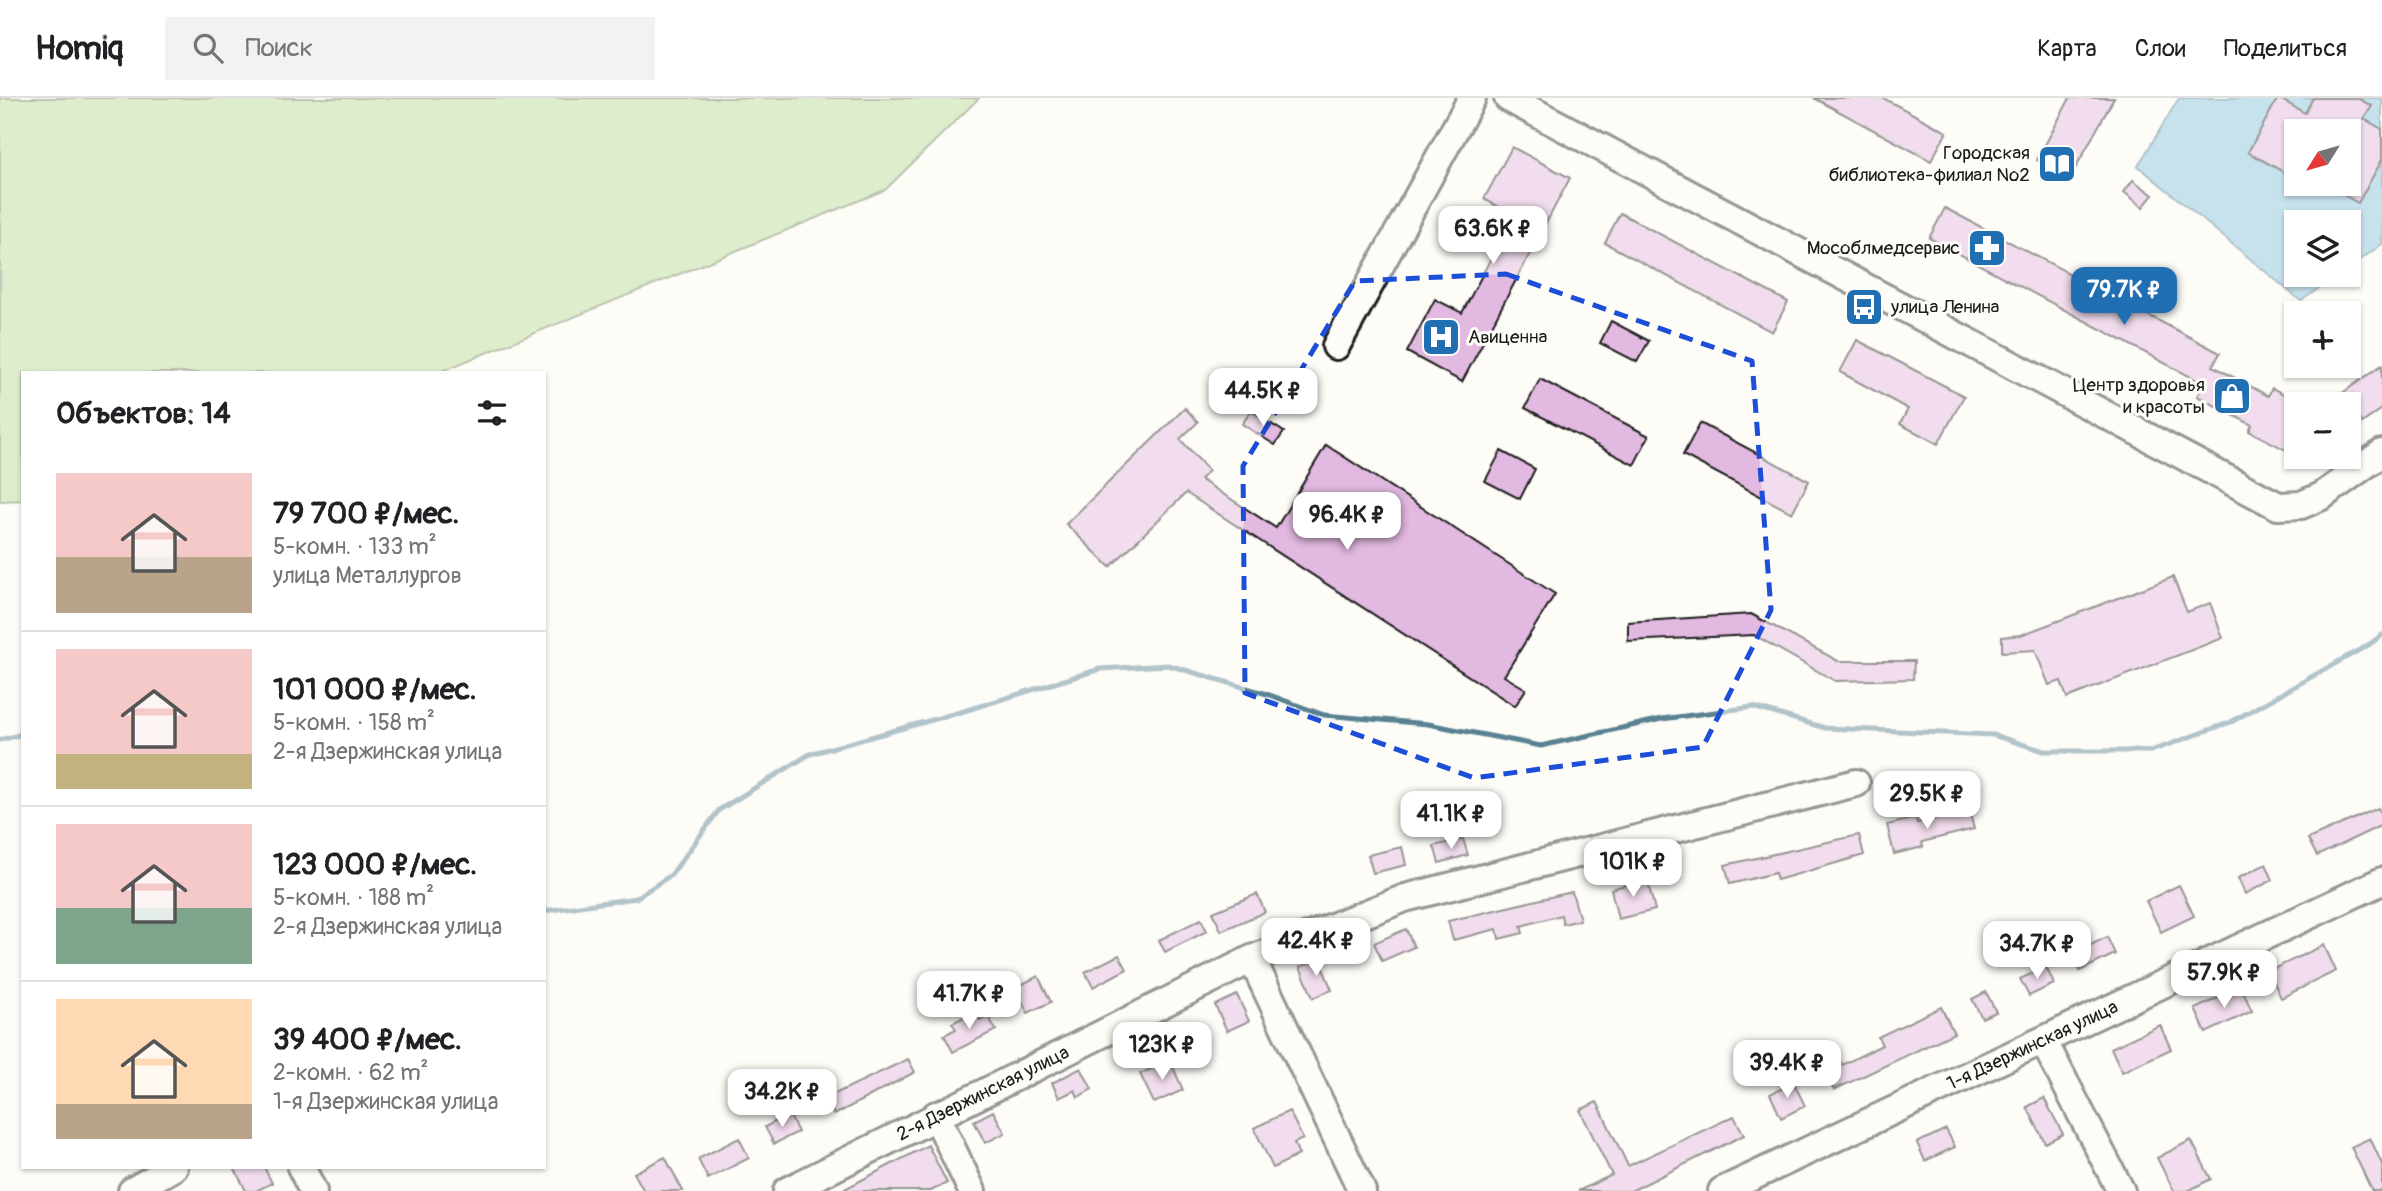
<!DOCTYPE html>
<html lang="ru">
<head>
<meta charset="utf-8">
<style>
	body { margin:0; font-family:Pangolin,sans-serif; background:#f2f2f2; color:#202124; height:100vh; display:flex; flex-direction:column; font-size:26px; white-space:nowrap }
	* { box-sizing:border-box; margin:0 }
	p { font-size:23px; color:#757577 }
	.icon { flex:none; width:38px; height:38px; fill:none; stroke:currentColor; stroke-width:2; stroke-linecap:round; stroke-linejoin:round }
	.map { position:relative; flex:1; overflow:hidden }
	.panel { position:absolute; left:21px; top:273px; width:525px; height:798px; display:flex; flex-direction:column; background:#fff; border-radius:0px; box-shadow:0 2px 5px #0004 }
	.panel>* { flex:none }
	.needle { width:46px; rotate:233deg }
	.fabs { position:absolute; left:2284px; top:21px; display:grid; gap:14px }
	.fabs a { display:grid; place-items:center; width:77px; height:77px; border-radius:0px; background:#fff; box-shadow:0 2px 5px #0004; font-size:35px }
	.price { position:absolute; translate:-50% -60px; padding:0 16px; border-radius:14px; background:#fff; color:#222; font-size:23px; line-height:46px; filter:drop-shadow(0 2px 4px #0008) }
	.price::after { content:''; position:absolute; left:50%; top:42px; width:21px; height:16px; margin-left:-10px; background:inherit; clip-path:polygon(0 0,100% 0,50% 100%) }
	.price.active { background:#1f6fb2; color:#fff }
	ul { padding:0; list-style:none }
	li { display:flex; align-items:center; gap:21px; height:175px; padding:0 35px }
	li+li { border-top:2px solid #e0e0e0 }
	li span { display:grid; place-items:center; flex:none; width:196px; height:140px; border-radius:0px; color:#555 }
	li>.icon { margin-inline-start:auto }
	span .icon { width:84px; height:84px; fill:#fffc; stroke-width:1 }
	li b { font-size:30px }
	h2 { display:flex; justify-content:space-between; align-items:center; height:84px; padding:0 35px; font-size:30px }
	header { display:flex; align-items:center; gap:42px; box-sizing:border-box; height:98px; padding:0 35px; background:#fff; border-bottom:2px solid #e0e0e0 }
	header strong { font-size:33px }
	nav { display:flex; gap:38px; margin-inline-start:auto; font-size:24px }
	.search { width:490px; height:63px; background:#f2f2f2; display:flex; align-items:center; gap:18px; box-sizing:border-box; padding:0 24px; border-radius:0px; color:#757577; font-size:26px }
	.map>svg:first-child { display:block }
	.green { fill:#b9db94; stroke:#6a7c58; stroke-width:2 }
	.water { fill:#80c4e1; stroke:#588192; stroke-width:2; fill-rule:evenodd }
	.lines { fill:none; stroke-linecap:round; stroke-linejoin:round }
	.stream { stroke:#588192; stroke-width:5 }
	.building { fill:#e2b9e0; stroke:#1c1c1c; stroke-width:2 }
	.minor-casing { stroke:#1c1c1c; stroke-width:32 }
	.minor { stroke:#fdfcf7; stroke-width:26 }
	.marked { fill:none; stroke:#1d4ed8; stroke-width:5; stroke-dasharray:14 9; stroke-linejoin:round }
	.labels { text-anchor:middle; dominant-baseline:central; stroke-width:6; stroke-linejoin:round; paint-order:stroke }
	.poi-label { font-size:19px; fill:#1c1c1c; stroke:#fdfcf7; text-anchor:end }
	.street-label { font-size:19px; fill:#1c1c1c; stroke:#fdfcf7 }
</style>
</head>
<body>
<header>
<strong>Homiq</strong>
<div class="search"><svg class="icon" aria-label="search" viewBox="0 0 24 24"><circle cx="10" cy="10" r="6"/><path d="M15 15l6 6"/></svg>Поиск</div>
<nav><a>Карта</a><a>Слои</a><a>Поделиться</a></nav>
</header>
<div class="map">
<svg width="2382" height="1093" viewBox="0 0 2382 1093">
	<rect width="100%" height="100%" fill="#fdfcf7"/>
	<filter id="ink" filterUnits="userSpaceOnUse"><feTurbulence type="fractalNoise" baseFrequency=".0143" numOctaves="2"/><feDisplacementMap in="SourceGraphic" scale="14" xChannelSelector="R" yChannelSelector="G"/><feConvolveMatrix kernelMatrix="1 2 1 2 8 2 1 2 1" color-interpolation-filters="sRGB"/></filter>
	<g filter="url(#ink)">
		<polygon class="green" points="0,0 979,0 885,92 437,275 23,275 23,402 0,403"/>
		<path class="water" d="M2179,0H2382V146L2349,170L2348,124H2296V177H2338L2301,203L2138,68ZM2296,33H2348V86H2296Z"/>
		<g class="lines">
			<g class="stream">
				<polyline points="0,642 23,636"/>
				<polyline points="544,813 636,800 671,777 719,712 810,656 964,613 1100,571 1168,567 1267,596 1324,617 1428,626 1541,648 1662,621 1753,609 1825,630 1993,637 2044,653 2151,653 2231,624 2370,546 2382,537"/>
			</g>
		</g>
		<g class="building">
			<polygon points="1814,0 1883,0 1947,34 1931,63"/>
			<polygon points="2070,0 2114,0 2070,80 2037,62"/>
			<polygon points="2278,0 2305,15 2313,0 2357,0 2372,8 2364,21 2382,31 2382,62 2358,105 2324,86 2348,86 2348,33 2296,33 2296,81 2248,54"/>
			<polygon points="1512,49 1570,80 1462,284 1407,254 1435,201 1462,215 1514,117 1484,101"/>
			<polygon points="2133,82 2153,97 2143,109 2124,94"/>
			<polygon points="1945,110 2220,255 2213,268 2268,298 2272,290 2296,302 2296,357 2249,333 2252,327 2197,298 2204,286 1929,140"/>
			<polygon points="1620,115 1788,204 1772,234 1605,145"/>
			<polygon points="1611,223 1649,243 1637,264 1600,245"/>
			<polygon points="1857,242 1964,298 1938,346 1900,326 1908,311 1840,274"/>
			<polygon points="2382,267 2382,311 2362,325 2341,296"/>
			<polygon points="1540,281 1649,338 1634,367 1525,310"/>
			<polygon points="1185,310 1198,324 1180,341 1209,373 1200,381 1276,430 1326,347 1555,496 1504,578 1526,591 1515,608 1186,395 1110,469 1066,426"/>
			<polygon points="1251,313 1284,334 1275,347 1242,326"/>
			<polygon points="1700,325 1809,383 1792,415 1683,357"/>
			<polygon points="1501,353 1535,371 1520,401 1485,383"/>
			<polygon points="2173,479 2187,514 2210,505 2223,540 2067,600 2061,583 2049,587 2035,552 2002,554 2002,539 2021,537"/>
			<polygon points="1751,516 1838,563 1914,563 1913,581 1835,583 1754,537 1628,543 1628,524"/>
			<polygon points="2378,710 2382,718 2382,727 2317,758 2308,741"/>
			<polygon points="1969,712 1974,731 1922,744 1923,749 1894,756 1887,727 1916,720 1917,725"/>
			<polygon points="1859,737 1864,757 1777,782 1775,775 1730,786 1725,767"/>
			<polygon points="1463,741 1468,757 1439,765 1434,748"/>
			<polygon points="1402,749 1406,767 1373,775 1368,757"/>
			<polygon points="2266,766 2273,782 2245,796 2238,780"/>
			<polygon points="1647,781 1655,812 1618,821 1611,791"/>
			<polygon points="2179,787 2194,818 2161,834 2146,803"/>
			<polygon points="1572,794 1580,822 1563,826 1561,817 1521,828 1523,835 1499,841 1497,831 1453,842 1448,823"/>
			<polygon points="1257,796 1265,814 1221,833 1213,814"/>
			<polygon points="1201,821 1207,833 1165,854 1159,842"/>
			<polygon points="1406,831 1414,849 1382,863 1374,845"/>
			<polygon points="2107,839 2115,856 2080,873 2072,856"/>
			<polygon points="2324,847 2336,873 2281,900 2269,873"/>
			<polygon points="1119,857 1127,871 1093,889 1085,874"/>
			<polygon points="1319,861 1332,892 1313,900 1300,869"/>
			<polygon points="2046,869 2054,886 2029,898 2020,881"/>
			<polygon points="1038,878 1051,904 1028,915 1015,890"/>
			<polygon points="2241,889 2252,913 2206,935 2195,911"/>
			<polygon points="1986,894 1996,914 1982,920 1972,901"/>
			<polygon points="1237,897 1249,923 1227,933 1215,907"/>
			<polygon points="1941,909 1954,935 1834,992 1818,960 1835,952 1842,967 1882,947 1878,939"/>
			<polygon points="975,914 980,922 988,918 996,932 953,954 944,937 956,931 952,925"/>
			<polygon points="2160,927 2171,951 2122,974 2111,950"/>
			<polygon points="908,961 915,974 834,1017 826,1000"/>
			<polygon points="1170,962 1183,992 1154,1005 1140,976"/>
			<polygon points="1081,970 1092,991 1078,999 1075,992 1059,1000 1052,985"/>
			<polygon points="1794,985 1805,1008 1781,1020 1770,996"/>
			<polygon points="2044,1000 2063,1036 2045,1045 2027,1009"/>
			<polygon points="1597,1004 1628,1068 1734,1018 1744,1037 1631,1093 1578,1093 1612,1077 1580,1012"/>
			<polygon points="993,1013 1005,1035 985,1045 974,1023"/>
			<polygon points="1289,1013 1303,1041 1294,1045 1299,1057 1273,1070 1254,1030"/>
			<polygon points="789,1016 798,1034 774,1046 765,1029"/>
			<polygon points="1946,1031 1955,1049 1925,1063 1917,1045"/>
			<polygon points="739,1040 749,1060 708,1081 698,1061"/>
			<polygon points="2370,1040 2382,1066 2382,1093 2372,1093 2351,1049"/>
			<polygon points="2191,1042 2211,1081 2188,1093 2174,1093 2157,1060"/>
			<polygon points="928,1047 947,1085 931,1093 841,1093"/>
			<polygon points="665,1059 683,1093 644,1093 634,1075"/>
			<polygon points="234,1069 264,1069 272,1085 256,1093 246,1093"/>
		</g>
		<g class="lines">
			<defs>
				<g id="minor">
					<polyline points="1508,0 2278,408 2301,407 2322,398 2382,355"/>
					<polyline points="1336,248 1472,0"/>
					<polyline points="1252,861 1362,1093"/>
					<polyline points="2044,944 2121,1093"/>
					<polyline points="936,1017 972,1093"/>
					<polyline points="301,1069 313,1093"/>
					<polyline points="132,1093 174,1069"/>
					<path id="s1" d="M787,1093L1252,861L1405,800L1856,685"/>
					<path id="s2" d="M1722,1093L2382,783"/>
				</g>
			</defs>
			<use href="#minor" class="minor-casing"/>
			<use href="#minor" class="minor"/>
		</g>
	</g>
	<path d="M0 0H2382V1093H0ZM1506,176L1752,263L1771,512L1703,649L1474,680L1245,595L1243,368L1355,183Z" fill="#fdfcf7" fill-opacity=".55" fill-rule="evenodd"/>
	<path class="marked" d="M1506,176L1752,263L1771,512L1703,649L1474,680L1245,595L1243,368L1355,183Z"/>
	<defs>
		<symbol id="library-square" viewBox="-11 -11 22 22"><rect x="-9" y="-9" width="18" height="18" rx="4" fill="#1f6fb2" stroke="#fdfcf7"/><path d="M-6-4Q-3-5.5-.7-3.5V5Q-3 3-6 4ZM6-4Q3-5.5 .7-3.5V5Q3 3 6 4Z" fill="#fff"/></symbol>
		<symbol id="pharmacy-square" viewBox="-11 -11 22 22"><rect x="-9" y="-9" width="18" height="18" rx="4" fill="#1f6fb2" stroke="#fdfcf7"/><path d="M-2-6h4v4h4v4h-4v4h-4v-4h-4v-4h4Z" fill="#fff"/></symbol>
		<symbol id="bus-square" viewBox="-11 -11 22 22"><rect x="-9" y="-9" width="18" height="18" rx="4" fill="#1f6fb2" stroke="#fdfcf7"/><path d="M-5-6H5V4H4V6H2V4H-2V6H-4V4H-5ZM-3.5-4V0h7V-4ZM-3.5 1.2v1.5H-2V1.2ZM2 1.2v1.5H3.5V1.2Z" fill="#fff"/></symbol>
		<symbol id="hospital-square" viewBox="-11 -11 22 22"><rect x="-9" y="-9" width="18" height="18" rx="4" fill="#1f6fb2" stroke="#fdfcf7"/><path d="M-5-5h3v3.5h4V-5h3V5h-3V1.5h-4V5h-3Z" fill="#fff"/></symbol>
		<symbol id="shop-square" viewBox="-11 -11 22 22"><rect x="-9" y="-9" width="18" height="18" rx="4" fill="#1f6fb2" stroke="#fdfcf7"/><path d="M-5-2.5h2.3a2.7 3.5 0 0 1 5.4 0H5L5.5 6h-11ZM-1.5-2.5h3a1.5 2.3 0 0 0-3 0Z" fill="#fff"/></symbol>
	</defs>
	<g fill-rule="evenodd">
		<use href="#library-square" x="2035" y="44" width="44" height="44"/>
		<use href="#pharmacy-square" x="1965" y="128" width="44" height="44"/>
		<use href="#bus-square" x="1842" y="187" width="44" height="44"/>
		<use href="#hospital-square" x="1419" y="217" width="44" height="44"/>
		<use href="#shop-square" x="2210" y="276" width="44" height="44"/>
	</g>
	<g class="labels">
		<g class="poi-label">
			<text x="2030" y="55">Городская<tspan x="2030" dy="22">библиотека-филиал №2</tspan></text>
			<text x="1960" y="150">Мособлмедсервис</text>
			<text x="1891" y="209" text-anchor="start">улица Ленина</text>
			<text x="1468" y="239" text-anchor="start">Авиценна</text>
			<text x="2205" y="287">Центр здоровья<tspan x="2205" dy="22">и красоты</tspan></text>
		</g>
		<g class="street-label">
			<text stroke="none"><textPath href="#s2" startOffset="343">1-я Дзержинская улица</textPath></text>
			<text stroke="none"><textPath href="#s1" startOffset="219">2-я Дзержинская улица</textPath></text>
		</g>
	</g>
</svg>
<div class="fabs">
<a><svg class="needle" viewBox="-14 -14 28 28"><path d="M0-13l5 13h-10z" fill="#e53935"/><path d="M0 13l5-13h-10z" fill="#757577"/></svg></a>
<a><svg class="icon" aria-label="layers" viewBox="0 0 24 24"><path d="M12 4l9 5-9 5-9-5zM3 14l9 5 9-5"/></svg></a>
<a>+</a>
<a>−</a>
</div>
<b class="price" style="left:1493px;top:168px">63.6K ₽</b>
<b class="price active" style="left:2124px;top:229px">79.7K ₽</b>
<b class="price" style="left:1263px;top:330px">44.5K ₽</b>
<b class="price" style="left:1347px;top:454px">96.4K ₽</b>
<b class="price" style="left:1927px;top:733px">29.5K ₽</b>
<b class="price" style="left:1451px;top:753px">41.1K ₽</b>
<b class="price" style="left:1633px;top:801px">101K ₽</b>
<b class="price" style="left:1316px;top:880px">42.4K ₽</b>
<b class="price" style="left:2037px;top:883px">34.7K ₽</b>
<b class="price" style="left:2224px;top:912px">57.9K ₽</b>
<b class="price" style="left:969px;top:933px">41.7K ₽</b>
<b class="price" style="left:1162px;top:984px">123K ₽</b>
<b class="price" style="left:1787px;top:1002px">39.4K ₽</b>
<b class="price" style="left:782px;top:1031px">34.2K ₽</b>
<section class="panel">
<h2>Объектов: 14<svg class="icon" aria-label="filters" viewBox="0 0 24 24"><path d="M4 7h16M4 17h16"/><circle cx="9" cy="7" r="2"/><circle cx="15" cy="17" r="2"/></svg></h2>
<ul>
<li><span style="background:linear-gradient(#f6c9c9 60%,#b9a48a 0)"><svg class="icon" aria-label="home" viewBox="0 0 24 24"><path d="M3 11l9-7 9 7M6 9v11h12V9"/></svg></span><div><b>79 700 ₽/мес.</b><p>5-комн. · 133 m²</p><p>улица Металлургов</p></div></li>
<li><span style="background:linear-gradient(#f6c9c9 75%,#c2b280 0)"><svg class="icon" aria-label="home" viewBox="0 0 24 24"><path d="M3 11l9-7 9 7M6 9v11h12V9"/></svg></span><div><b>101 000 ₽/мес.</b><p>5-комн. · 158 m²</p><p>2-я Дзержинская улица</p></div></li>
<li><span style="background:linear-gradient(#f6c9c9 60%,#7fa58c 0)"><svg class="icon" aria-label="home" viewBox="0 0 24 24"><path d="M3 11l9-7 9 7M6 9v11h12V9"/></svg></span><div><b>123 000 ₽/мес.</b><p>5-комн. · 188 m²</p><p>2-я Дзержинская улица</p></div></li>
<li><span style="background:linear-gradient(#ffd9b3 75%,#b9a48a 0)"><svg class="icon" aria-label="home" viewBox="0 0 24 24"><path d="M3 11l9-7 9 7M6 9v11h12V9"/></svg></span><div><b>39 400 ₽/мес.</b><p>2-комн. · 62 m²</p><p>1-я Дзержинская улица</p></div></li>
</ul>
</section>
</div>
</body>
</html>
